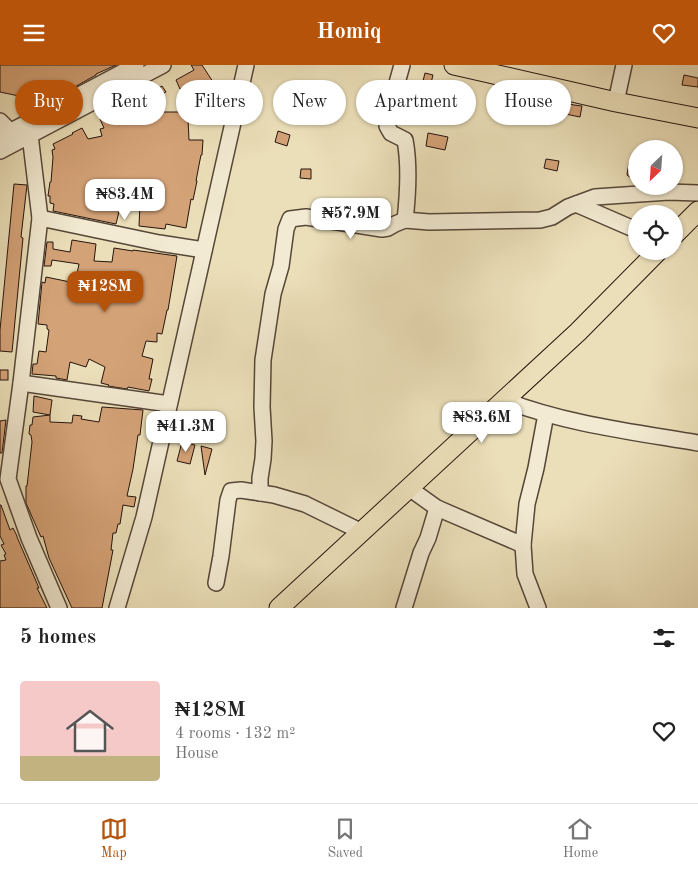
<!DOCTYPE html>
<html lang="en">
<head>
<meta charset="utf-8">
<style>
	body { margin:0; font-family:"Old Standard TT",serif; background:#f6f6f6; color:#222; height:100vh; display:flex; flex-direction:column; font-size:19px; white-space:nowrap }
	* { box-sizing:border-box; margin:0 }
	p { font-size:16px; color:#767676 }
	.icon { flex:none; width:28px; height:28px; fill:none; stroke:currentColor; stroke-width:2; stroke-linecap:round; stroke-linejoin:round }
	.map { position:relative; height:543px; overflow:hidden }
	.panel { display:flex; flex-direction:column; background:#fff; flex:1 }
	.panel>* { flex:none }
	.top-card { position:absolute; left:15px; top:15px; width:669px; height:45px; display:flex; gap:10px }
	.needle { width:32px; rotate:205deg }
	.tools { position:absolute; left:628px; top:75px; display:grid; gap:10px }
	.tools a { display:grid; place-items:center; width:55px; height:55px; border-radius:50%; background:#fff; box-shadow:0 1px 4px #0004; font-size:25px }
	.price { position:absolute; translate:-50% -42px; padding:0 11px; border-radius:10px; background:#fff; color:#222; font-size:16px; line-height:32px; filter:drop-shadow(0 1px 2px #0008) }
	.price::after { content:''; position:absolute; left:50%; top:30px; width:15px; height:11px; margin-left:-8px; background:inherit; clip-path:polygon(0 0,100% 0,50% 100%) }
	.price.selected { background:#b45309; color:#fff }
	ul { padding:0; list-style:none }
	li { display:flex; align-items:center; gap:15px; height:125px; padding:0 20px }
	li+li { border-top:1px solid #e0e0e0 }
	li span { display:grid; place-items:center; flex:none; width:140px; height:100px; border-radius:5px; color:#555 }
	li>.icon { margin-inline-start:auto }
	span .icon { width:60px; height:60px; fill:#fffc; stroke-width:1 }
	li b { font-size:21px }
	h2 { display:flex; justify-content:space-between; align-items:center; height:60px; padding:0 20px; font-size:21px }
	.pill { padding:0 18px; border-radius:22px; background:#fff; box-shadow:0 1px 4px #0004; font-size:18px; line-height:45px }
	.pill.selected { background:#b45309; color:#fff }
	header { display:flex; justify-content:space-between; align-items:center; height:65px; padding:0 20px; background:#b45309; color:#fff; font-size:22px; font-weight:800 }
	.dock { display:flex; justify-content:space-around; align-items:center; height:70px; border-top:1px solid #e0e0e0; background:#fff; font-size:14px; color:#767676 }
	.dock a { display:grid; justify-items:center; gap:2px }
	.dock .selected { color:#b45309 }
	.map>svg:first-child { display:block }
	.building { fill:#d4a277; stroke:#25140e }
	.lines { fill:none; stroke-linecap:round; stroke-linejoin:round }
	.minor-casing { stroke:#564739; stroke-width:18 }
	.major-casing { stroke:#25140e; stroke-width:21 }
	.minor { stroke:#f2ead2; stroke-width:15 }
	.major { stroke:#ebdfb9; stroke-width:19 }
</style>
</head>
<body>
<header><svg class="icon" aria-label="menu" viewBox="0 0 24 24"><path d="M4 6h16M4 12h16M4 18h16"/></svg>Homiq<svg class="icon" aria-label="heart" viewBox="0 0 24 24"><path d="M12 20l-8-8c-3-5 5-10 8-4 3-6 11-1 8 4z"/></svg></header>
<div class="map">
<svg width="698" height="543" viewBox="0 0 698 543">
	<rect width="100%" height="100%" fill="#ebdfb9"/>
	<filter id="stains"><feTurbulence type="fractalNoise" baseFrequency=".004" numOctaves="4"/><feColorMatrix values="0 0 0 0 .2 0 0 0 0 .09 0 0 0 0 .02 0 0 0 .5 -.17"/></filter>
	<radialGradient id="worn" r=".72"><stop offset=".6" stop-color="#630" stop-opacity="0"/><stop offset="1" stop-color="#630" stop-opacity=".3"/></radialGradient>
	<g class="building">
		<polygon points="0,0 116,0 96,9 96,10 71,24 70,23 48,29 43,15 38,35 0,27"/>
		<polygon points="191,0 202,0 215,20 211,31 206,29 207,47 211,47 209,58 188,54 189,75 203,75 202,90 201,90 199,100 196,116 197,116 193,135 191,134 186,163 166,159 165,164 139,161 140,140 121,138 116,159 53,146 54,139 50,138 50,131 48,131 50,117 51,117 53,92 52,85 55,84 53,79 73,69 72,68 82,63 88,74 102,71 100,64 104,63 100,54 142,32 162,21 166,27 157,32 164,47 181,47 182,43 192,44 187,21 180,24 176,15 194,5"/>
		<polygon points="425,8 433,10 429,26 421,24"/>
		<polygon points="684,10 698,13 698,22 682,20"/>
		<polygon points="543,32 574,40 582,41 580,52 541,44"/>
		<polygon points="278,66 290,70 287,81 275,77"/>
		<polygon points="428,68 448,72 445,85 426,81"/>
		<polygon points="546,94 559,96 557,106 544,103"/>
		<polygon points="629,97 636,98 636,117 627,110"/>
		<polygon points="301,104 311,104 311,114 300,113"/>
		<polygon points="14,119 27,120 21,172 23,173 12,287 0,286 0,265"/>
		<polygon points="72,175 96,179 94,196 112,197 114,183 133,186 133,185 177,191 168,245 167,245 162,269 157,268 157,277 146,276 142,291 153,294 149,314 152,314 149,326 128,322 127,324 108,321 109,320 101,318 105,302 89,294 86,302 70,297 67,315 56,313 56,311 32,309 33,299 37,299 39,286 46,287 49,265 47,264 47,260 38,259 42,217 45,218 46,212 75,218 79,199 52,195 51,201 44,201 47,177 53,177 53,184 70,187"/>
		<rect x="0" y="305" width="8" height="10"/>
		<polygon points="34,331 52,335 50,350 33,347"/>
		<polygon points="102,342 143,345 140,370 138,370 133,404 127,431 136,432 134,442 123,440 120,459 118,459 116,468 113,468 111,485 113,485 102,543 72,543 49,493 43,471 41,472 26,438 26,421 27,421 32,377 31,370 29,369 30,360 32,360 33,352 50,350 50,357 72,358 73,350 82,351 81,354 99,357"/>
		<polygon points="6,355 2,388 0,388 0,356"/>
		<polygon points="182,377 195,380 190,399 177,396"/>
		<polygon points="201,381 212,384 205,410"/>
		<polygon points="0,440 1,440 10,465 13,463 17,471 17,472 39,523 37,523 47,543 0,543 0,496 6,495 4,490 6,489 1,480 4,479 0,471"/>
	</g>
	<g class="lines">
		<defs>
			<g id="minor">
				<path d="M402,0L392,36L387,61L391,68L405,75C410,102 408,129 405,155"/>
				<polyline points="616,37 624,0"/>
				<polyline points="0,56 11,67"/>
				<polyline points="30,70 40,153 21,318 8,414 29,473 59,543"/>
				<polyline points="0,72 136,0"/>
				<polyline points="0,86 163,0"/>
				<polyline points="576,139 636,165"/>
				<polyline points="40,153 159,178 204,185"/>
				<polyline points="21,318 169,339"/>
				<path d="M504,335C566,359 633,367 698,378"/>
				<polyline points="409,423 437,443 523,480"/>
				<polyline points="260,428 260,413 263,394 264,376 262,342 263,295 273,229 281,201 286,164 290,154 306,152 382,164 388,163 395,159 405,155 429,157 540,155 552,152 568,142 595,132 669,127 698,128"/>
				<polyline points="216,518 221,491 228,435 231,426 241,425 274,430 305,439 362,467"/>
				<polyline points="117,543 144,452 246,0"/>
				<polyline points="404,543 421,488 428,473 437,443"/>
				<polyline points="538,543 525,509 523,480 527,439 536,403 546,349"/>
			</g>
			<g id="major">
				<polyline points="454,0 616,37 698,53"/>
				<polyline points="674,170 698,146"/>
				<polyline points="279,543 578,267 658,186"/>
			</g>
		</defs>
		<use href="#minor" class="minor-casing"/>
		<use href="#major" class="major-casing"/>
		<use href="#minor" class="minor"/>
		<use href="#major" class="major"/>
	</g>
	<rect width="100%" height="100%" filter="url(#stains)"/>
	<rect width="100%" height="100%" fill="url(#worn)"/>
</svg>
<div class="tools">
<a><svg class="needle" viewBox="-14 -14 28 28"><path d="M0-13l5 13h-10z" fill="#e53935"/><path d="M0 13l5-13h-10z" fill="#767676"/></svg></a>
<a><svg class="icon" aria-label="locate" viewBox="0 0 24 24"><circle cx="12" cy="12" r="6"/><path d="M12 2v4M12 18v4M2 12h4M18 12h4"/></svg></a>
</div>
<b class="price" style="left:125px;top:156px">₦83.4M</b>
<b class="price" style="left:351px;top:175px">₦57.9M</b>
<b class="price selected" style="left:105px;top:248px">₦128M</b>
<b class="price" style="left:482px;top:379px">₦83.6M</b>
<b class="price" style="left:186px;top:388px">₦41.3M</b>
<div class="top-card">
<a class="pill selected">Buy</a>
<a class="pill">Rent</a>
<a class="pill">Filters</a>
<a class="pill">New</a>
<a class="pill">Apartment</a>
<a class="pill">House</a>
</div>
</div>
<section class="panel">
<h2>5 homes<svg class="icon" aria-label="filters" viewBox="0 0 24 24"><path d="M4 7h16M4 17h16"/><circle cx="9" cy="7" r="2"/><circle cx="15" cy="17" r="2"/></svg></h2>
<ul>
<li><span style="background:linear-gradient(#f6c9c9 75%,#c2b280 0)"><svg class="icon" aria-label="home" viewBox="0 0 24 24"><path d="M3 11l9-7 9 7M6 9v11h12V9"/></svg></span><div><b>₦128M</b><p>4 rooms · 132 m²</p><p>House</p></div><svg class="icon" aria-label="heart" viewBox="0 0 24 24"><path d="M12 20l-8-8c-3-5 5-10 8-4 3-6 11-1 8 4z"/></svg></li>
</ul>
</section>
<nav class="dock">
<a class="selected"><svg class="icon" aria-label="map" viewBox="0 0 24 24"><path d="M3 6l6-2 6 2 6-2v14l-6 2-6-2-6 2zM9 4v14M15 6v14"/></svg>Map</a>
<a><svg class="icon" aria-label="saved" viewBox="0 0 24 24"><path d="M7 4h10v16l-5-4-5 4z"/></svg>Saved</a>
<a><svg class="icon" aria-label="home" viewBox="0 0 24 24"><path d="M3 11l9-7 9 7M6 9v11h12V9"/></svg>Home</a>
</nav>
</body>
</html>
